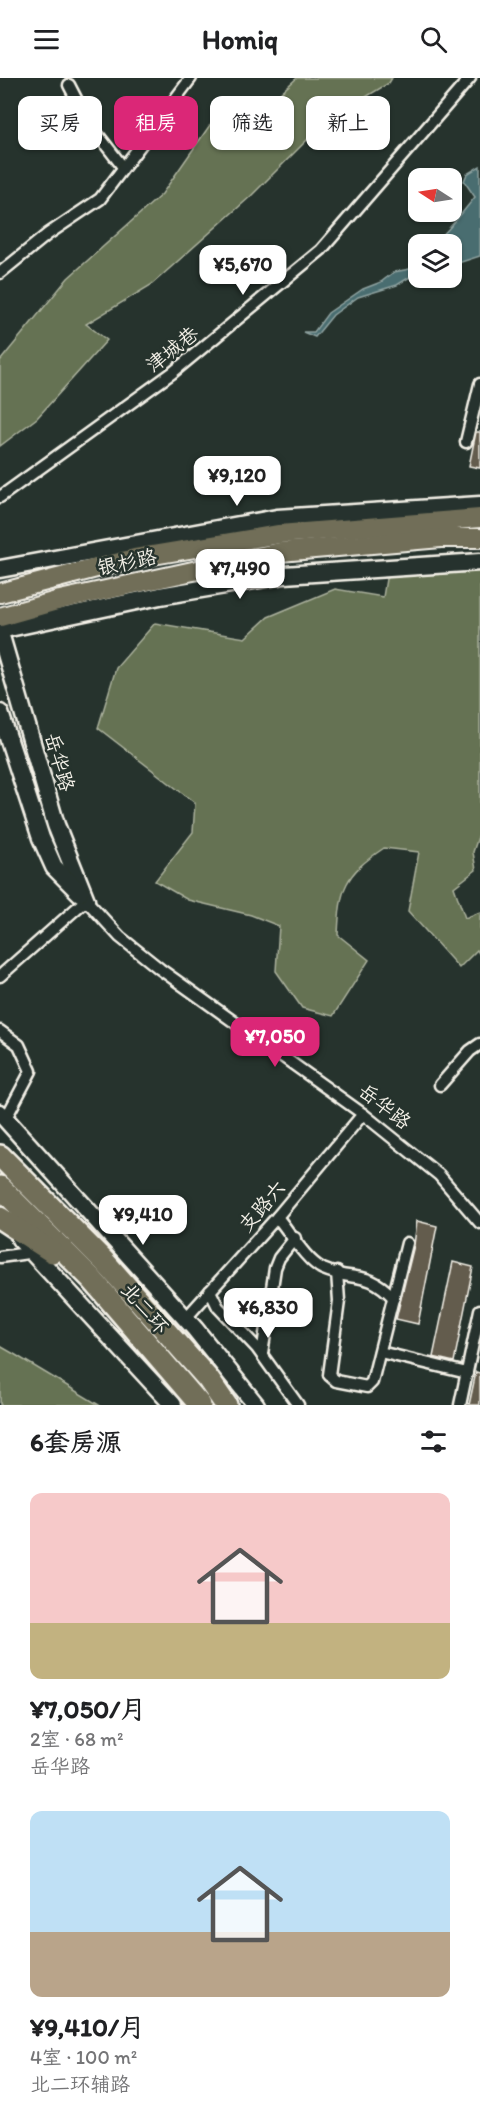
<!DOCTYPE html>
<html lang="zh">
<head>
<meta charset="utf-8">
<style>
	body { margin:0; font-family:Itim,"LXGW WenKai TC",sans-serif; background:#f6f6f6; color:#202124; height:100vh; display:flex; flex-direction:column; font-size:22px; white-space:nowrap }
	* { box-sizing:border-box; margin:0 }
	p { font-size:20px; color:#757577 }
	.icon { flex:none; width:33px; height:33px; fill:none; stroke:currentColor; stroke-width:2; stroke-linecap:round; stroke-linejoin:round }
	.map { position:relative; height:1327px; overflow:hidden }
	.side { display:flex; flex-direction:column; background:#fff; flex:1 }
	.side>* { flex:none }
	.banner { position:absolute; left:18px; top:18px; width:444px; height:54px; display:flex; gap:12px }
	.needle { width:39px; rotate:282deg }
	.fabs { position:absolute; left:408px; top:90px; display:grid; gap:12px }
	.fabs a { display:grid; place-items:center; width:54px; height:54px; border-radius:12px; background:#fff; box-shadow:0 2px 4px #0004; font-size:30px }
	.price { position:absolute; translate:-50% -51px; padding:0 14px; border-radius:12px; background:#fff; color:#222; font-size:20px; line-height:39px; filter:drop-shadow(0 2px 3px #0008) }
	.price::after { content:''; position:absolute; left:50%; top:36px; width:18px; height:14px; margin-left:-9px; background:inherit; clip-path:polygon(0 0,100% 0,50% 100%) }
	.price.current { background:#db2777; color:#fff }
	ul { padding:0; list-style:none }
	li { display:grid; align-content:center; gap:12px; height:318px; padding:0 30px }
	li span { display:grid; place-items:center; height:186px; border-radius:12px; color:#555 }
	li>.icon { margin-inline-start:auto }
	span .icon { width:108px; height:108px; fill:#fffc; stroke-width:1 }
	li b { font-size:26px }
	h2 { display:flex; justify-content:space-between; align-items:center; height:72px; padding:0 30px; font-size:26px }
	.tag { padding:0 21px; border-radius:12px; background:#fff; box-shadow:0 2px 4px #0004; font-size:21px; line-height:54px }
	.tag.current { background:#db2777; color:#fff }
	header { display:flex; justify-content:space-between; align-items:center; height:78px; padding:0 30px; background:#fff; font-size:27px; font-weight:700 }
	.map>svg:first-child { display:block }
	.green { fill:#657253; stroke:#acb29e; stroke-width:1.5 }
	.water { fill:#4a6d70; stroke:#8ea2a0; stroke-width:1.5 }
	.building { fill:#645c4d; stroke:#f4f1e8; stroke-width:1.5 }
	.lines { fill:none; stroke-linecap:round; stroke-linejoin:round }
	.street-casing { stroke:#f4f1e8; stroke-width:15 }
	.secondary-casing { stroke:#f4f1e8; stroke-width:21 }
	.primary-casing { stroke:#f4f1e8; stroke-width:22 }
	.highway-casing { stroke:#f4f1e8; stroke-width:26 }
	.street { stroke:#26332d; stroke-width:10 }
	.secondary { stroke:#26332d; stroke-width:16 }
	.primary { stroke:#716e59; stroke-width:18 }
	.highway { stroke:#716e59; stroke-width:21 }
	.labels { text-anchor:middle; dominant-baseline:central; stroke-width:5; stroke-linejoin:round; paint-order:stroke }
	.street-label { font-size:20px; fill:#f4f1e8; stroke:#26332d }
</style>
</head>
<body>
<header><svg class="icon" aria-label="menu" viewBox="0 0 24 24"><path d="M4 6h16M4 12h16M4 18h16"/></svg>Homiq<svg class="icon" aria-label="search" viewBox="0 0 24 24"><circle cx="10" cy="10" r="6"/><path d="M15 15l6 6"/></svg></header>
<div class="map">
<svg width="480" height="1327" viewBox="0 0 480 1327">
	<rect width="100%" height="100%" fill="#26332d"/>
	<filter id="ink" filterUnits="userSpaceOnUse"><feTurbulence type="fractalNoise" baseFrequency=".0167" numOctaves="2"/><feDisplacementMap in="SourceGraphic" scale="12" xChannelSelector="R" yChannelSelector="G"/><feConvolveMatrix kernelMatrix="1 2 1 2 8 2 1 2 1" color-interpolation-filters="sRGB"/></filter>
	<g filter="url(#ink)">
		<g class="green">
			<polygon points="297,0 392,0 389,5 326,43 251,118 151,207 86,246 107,262 37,340 0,368 0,283 68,200 162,116 217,37 278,17"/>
			<path d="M388,489H480V753L473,774L476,792L454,809L465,840L480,834V877L477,872L459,890L408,833L419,774L384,770C344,797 340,810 338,857L369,882L333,938L302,930L276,893L279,848L251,837L188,822L155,803L193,754L195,725L98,650L116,590L155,545L245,560L268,539L335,511L383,519Z"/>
			<polygon points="0,1268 14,1276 99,1327 0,1327"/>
		</g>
		<g class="water">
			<path d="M480,88V178L452,187V166H433C450,152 461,136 475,119L464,103L467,96Z"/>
			<polygon points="418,185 418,194 397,207 358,219 333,237 315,259 303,254 314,254 328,235 363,211 381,204 394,194 415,190"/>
		</g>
		<g class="building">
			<polygon points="476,354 480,354 480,390 469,388"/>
			<polygon points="417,1143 437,1148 418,1246 396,1241 414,1167"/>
			<polygon points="453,1184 473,1189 454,1284 433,1279"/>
			<polygon points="476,1294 480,1295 480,1327 469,1327"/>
		</g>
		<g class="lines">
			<defs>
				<g id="street">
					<polyline points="69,7 88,44 123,89"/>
					<polyline points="0,195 48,156 100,121 191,0"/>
					<polyline points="466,364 480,306"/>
					<polyline points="0,419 172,295 321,172 470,0"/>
					<polyline points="0,898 86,822 120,859 160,891 363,1036 439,1097 480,1145"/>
					<polyline points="0,953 19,967 31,993 6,1040"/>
					<polyline points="440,1007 470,973 480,966"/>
					<path d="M277,1139C289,1153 306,1183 323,1191C355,1205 365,1190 394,1220"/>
					<polyline points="0,1179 35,1174"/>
					<polyline points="337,1194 339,1223 329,1297 336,1303 367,1309 372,1304 374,1296 407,1165"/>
					<polyline points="210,1213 218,1229 257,1270 298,1327"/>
					<polyline points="185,1241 277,1139 363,1036"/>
					<polyline points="380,1274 467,1295"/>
					<polyline points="262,1276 275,1190 279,1180 295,1160"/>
					<polyline points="460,1327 480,1232"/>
				</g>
				<g id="secondary">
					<polyline points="0,491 277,440 480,427"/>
					<polyline points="0,552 160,518 284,497 480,484"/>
					<polyline points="0,555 56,747 86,822"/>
					<polyline points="0,635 41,760 54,789 80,815"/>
					<polyline points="0,1035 195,1251 256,1327"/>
					<polyline points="20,1161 173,1327"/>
				</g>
				<g id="primary">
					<polyline points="0,515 135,480 279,456 480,440"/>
					<polyline points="0,539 60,522 280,474 441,460 480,460"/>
				</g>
				<g id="highway">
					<polyline points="0,1078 104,1183 208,1301 226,1327"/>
					<polyline points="0,1109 91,1200 200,1327"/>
					<polyline points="0,1140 52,1174"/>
				</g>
			</defs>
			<use href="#street" class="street-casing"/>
			<use href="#secondary" class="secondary-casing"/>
			<use href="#primary" class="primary-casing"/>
			<use href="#highway" class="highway-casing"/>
			<use href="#street" class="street"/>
			<use href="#secondary" class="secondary"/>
			<use href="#primary" class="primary"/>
			<use href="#highway" class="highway"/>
		</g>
	</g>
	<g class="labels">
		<g class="street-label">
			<text transform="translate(172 271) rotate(-38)">津城巷</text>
			<text transform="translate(127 484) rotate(-12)">银杉路</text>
			<text transform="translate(60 684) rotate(74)">岳华路</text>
			<text transform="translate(385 1028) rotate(38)">岳华路</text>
			<text transform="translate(262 1128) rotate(-49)">支路六</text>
			<text transform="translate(145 1230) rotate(49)">北二环</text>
		</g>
	</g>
</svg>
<div class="fabs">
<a><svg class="needle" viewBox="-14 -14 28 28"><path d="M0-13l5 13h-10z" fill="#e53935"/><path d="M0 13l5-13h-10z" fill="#757577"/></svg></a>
<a><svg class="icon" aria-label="layers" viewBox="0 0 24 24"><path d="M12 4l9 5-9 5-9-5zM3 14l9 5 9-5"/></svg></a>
</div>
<b class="price" style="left:243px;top:218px">¥5,670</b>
<b class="price" style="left:237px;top:429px">¥9,120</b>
<b class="price" style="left:240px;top:522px">¥7,490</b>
<b class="price current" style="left:275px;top:990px">¥7,050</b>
<b class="price" style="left:143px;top:1168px">¥9,410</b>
<b class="price" style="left:268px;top:1261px">¥6,830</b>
<div class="banner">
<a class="tag">买房</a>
<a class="tag current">租房</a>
<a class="tag">筛选</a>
<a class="tag">新上</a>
</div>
</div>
<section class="side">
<h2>6套房源<svg class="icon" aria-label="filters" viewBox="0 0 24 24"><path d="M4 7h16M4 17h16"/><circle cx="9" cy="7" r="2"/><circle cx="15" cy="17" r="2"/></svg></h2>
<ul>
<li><span style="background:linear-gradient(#f6c9c9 70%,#c2b280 0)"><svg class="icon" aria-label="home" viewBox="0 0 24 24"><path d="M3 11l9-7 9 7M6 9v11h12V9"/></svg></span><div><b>¥7,050/月</b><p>2室 · 68 m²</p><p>岳华路</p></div></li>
<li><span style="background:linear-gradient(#bfe0f5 65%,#b9a48a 0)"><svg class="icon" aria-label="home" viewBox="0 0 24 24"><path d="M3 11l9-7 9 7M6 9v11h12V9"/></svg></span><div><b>¥9,410/月</b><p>4室 · 100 m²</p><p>北二环辅路</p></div></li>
</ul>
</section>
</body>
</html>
